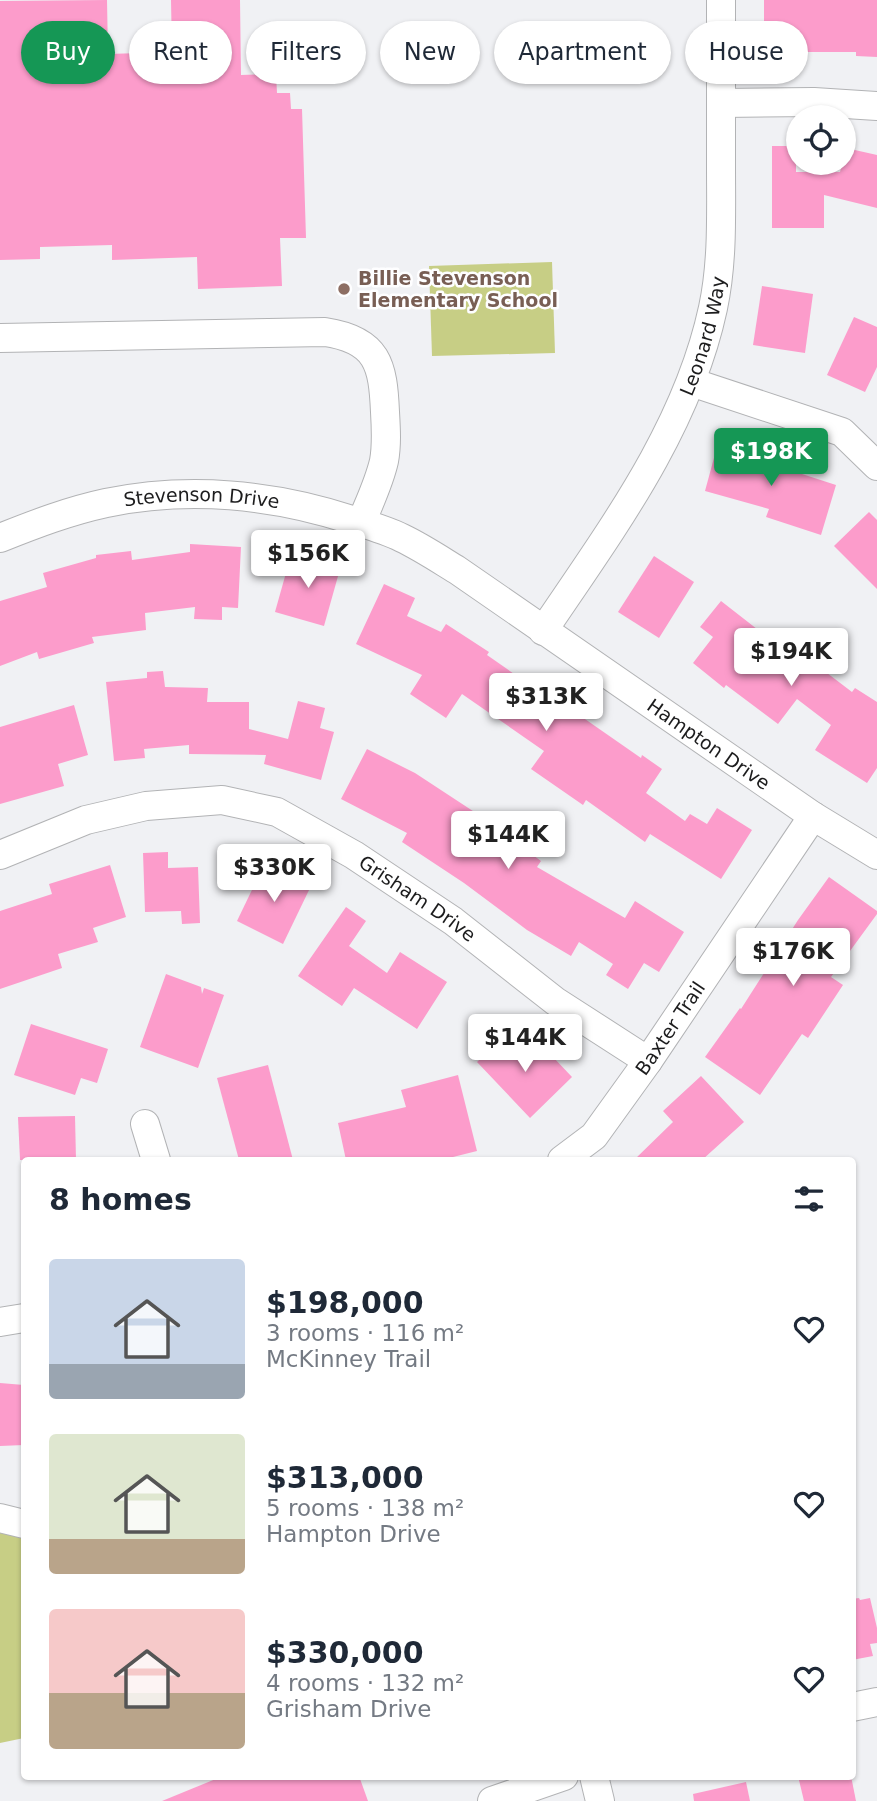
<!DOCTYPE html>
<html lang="en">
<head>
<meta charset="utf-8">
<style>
	body { margin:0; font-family:"DejaVu Sans",sans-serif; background:#f2f2f3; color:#1f2937; height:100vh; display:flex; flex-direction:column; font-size:26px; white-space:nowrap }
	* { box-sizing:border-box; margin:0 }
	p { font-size:23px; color:#747a83 }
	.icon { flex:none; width:38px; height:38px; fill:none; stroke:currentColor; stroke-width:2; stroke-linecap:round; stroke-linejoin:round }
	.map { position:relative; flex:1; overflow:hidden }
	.drawer { position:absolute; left:21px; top:1157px; width:835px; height:623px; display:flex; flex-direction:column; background:#fff; border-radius:7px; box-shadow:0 2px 5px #0004 }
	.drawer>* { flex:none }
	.guide { position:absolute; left:21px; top:21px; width:836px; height:63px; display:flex; gap:14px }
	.tools { position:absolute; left:786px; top:105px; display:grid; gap:14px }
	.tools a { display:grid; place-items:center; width:70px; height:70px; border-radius:50%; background:#fff; box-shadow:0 2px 5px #0004; font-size:35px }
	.price { position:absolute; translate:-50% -60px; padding:0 16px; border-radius:7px; background:#fff; color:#222; font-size:23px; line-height:46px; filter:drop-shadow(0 2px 4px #0008) }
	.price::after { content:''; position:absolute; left:50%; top:42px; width:21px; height:16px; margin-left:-10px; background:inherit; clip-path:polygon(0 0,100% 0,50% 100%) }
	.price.selected { background:#159755; color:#fff }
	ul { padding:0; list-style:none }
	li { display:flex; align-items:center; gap:21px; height:175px; padding:0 28px }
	li span { display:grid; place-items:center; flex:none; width:196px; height:140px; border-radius:7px; color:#555 }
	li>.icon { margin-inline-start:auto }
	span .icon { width:84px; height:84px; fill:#fffc; stroke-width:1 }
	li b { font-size:30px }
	h2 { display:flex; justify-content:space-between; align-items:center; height:84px; padding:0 28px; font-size:30px }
	.tag { padding:0 24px; border-radius:32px; background:#fff; box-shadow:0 2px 5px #0004; font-size:24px; line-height:63px }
	.tag.selected { background:#159755; color:#fff }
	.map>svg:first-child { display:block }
	.green { fill:#c7ce85 }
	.building { fill:#fc9ccb }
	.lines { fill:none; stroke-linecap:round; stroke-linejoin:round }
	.minor-casing { stroke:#b2b3b5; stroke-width:30 }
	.minor { stroke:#fff; stroke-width:28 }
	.education-dot { fill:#8d6e63; stroke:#fefeff; stroke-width:2.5 }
	.labels { text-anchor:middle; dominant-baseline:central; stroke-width:5; stroke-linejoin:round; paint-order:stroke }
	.education-label { font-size:19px; font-weight:bold; fill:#785e54; stroke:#fefeff; text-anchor:start }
	.street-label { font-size:19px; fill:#1c1c1d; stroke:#fefeff }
</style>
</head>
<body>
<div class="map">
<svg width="877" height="1801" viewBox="0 0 877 1801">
	<rect width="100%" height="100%" fill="#f0f1f4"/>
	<g class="green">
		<polygon points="552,262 555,353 432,356 429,266"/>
		<polygon points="0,1533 24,1536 24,1738 0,1743"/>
	</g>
	<g class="building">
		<polygon points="107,0 108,54 172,52 171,0 240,0 241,75 276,74 277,93 290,93 291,109 302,109 306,238 280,238 282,286 198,289 197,257 112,260 112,245 40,247 40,259 0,260 0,1"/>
		<polygon points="764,0 877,0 877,57 856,56 856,52 764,52"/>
		<polygon points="772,146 796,146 796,172 840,172 846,148 877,155 877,208 824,195 824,228 772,228"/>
		<polygon points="762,286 813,294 805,353 753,345"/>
		<polygon points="854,317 877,327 877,367 865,392 827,375"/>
		<polygon points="718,443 769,457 768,463 836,485 821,535 766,517 769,509 705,491"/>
		<polygon points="869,512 877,520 877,589 834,546"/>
		<polygon points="190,544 241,547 238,608 222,607 222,620 194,619 195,607 145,613 146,630 92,637 94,643 39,659 37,652 0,666 0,601 47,587 43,573 96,558 96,555 131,551 132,560 190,552"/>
		<polygon points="291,555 340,569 324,626 275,612"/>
		<polygon points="654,556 694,582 659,638 618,612"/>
		<polygon points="384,584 415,598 407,616 441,632 446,624 489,652 487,655 570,713 572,710 641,758 642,755 662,769 646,793 685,821 690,814 707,824 717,808 752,830 721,879 650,834 645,842 586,800 583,805 531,769 544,751 462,694 446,718 410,694 422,675 356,644"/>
		<polygon points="721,601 780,647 785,641 852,692 855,688 877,702 877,768 867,783 815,750 831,725 797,699 778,724 726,685 724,688 693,663 713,637 700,627"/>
		<polygon points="163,671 165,687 208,688 207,702 249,702 249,729 288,739 298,701 325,708 320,728 334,732 321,780 264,764 266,755 189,754 189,745 144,749 145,758 114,761 106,682 147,678 147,672"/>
		<polygon points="74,705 88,755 58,764 64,786 0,804 0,727"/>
		<polygon points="367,749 415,773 479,815 541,861 537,867 625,918 635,901 684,932 659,972 644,963 628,989 606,975 613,964 579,942 571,956 527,930 464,883 402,842 407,833 341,799"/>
		<polygon points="168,852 168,868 198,867 200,923 182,924 181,911 145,912 143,853"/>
		<polygon points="110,865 126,917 93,928 98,942 58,954 62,968 0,989 0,911 52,894 49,884"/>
		<polygon points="264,865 310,888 283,944 237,921"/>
		<polygon points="829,877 877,911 877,914 831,977 843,985 808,1038 802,1034 760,1095 705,1057 740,1008 741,1009 798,920"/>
		<polygon points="346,907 366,921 349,946 387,973 400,952 447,982 417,1029 354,988 342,1006 298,976"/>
		<polygon points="166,974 201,987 202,994 204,988 224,995 198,1068 140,1047"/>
		<polygon points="31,1024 108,1049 97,1083 81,1078 75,1095 14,1075"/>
		<polygon points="534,1037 572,1077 530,1118 477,1062 501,1039 516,1054"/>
		<polygon points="268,1065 293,1160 239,1160 217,1078"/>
		<polygon points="458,1075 477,1151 441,1160 346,1160 338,1123 406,1107 401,1090"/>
		<polygon points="701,1076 744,1122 702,1160 634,1160 673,1122 663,1111"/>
		<polygon points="75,1116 76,1160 20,1160 18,1117"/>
		<polygon points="0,1383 24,1385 24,1445 0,1446"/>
		<polygon points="859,1598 860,1600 870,1598 877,1628 877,1643 870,1644 873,1656 852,1660 852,1599"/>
		<polygon points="223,1776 359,1776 368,1801 162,1801"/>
		<polygon points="798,1776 851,1776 856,1801 804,1801"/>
		<polygon points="746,1782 750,1801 694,1801 693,1794"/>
	</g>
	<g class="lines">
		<defs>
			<g id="minor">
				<polyline points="721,103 814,102 877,106"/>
				<path d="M0,338L325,332C378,340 383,365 385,412C386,429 387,445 384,461C379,483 369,503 361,523"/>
				<polyline points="691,382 842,432 877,466"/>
				<path id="s1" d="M0,538C35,524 69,511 106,503C188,486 273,494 352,520C368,525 386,530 402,538C421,547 439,559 457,570L813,816L877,855"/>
				<path id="s2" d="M543,631C611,530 687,429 713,308C723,261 721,213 721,165C721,110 721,55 721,0"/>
				<path id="s3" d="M0,855L86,820L146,806L222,800L277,812L354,855L453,921L555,1001L648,1061"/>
				<polyline points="145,1124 156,1160"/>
				<path id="s4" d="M562,1160L594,1136L648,1061L813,816"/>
				<polyline points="0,1322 24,1318"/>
				<polyline points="0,1518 24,1524"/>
				<polyline points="852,1707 877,1702"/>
				<polyline points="594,1776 600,1801"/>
				<polyline points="492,1801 564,1776"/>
			</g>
		</defs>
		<use href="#minor" class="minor-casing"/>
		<use href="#minor" class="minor"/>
	</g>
	<circle class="education-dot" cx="344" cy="289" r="7"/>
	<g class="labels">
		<g class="education-label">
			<text x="358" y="278">Billie Stevenson<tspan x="358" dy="22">Elementary School</tspan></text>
		</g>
		<g class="street-label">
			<text stroke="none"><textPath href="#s2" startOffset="338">Leonard Way</textPath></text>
			<text stroke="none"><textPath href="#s1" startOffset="208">Stevenson Drive</textPath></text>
			<text stroke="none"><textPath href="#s1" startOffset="784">Hampton Drive</textPath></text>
			<text stroke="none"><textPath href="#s3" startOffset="452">Grisham Drive</textPath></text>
			<text stroke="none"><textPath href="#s4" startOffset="172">Baxter Trail</textPath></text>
		</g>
	</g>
</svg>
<div class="tools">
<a><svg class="icon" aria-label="locate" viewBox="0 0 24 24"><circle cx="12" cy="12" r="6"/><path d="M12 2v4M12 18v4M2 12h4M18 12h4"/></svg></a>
</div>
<b class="price selected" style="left:771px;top:488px">$198K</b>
<b class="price" style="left:308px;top:590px">$156K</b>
<b class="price" style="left:791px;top:688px">$194K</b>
<b class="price" style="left:546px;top:733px">$313K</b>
<b class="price" style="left:508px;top:871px">$144K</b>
<b class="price" style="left:274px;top:904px">$330K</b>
<b class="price" style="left:793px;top:988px">$176K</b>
<b class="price" style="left:525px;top:1074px">$144K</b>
<div class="guide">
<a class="tag selected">Buy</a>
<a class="tag">Rent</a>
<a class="tag">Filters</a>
<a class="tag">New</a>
<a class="tag">Apartment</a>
<a class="tag">House</a>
</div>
<section class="drawer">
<h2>8 homes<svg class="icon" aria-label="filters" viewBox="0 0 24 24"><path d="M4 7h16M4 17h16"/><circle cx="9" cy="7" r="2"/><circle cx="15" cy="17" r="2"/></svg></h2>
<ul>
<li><span style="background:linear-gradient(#c9d6e8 75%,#9aa5b1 0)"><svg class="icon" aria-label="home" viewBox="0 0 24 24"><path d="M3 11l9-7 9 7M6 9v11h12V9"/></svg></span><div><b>$198,000</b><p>3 rooms · 116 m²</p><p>McKinney Trail</p></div><svg class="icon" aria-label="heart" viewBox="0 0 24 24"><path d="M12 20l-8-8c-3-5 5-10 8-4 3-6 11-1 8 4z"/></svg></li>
<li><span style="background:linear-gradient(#dfe7d0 75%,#b9a48a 0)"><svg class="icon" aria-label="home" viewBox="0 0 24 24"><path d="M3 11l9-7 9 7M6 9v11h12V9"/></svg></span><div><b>$313,000</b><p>5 rooms · 138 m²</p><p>Hampton Drive</p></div><svg class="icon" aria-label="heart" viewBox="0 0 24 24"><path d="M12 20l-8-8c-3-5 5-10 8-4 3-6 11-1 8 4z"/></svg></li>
<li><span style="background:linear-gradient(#f6c9c9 60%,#b9a48a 0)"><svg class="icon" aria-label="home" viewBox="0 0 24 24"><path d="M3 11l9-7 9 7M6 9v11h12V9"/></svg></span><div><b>$330,000</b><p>4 rooms · 132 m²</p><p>Grisham Drive</p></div><svg class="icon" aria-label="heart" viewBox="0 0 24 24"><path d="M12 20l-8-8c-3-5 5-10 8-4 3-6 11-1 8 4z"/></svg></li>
</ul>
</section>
</div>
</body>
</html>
